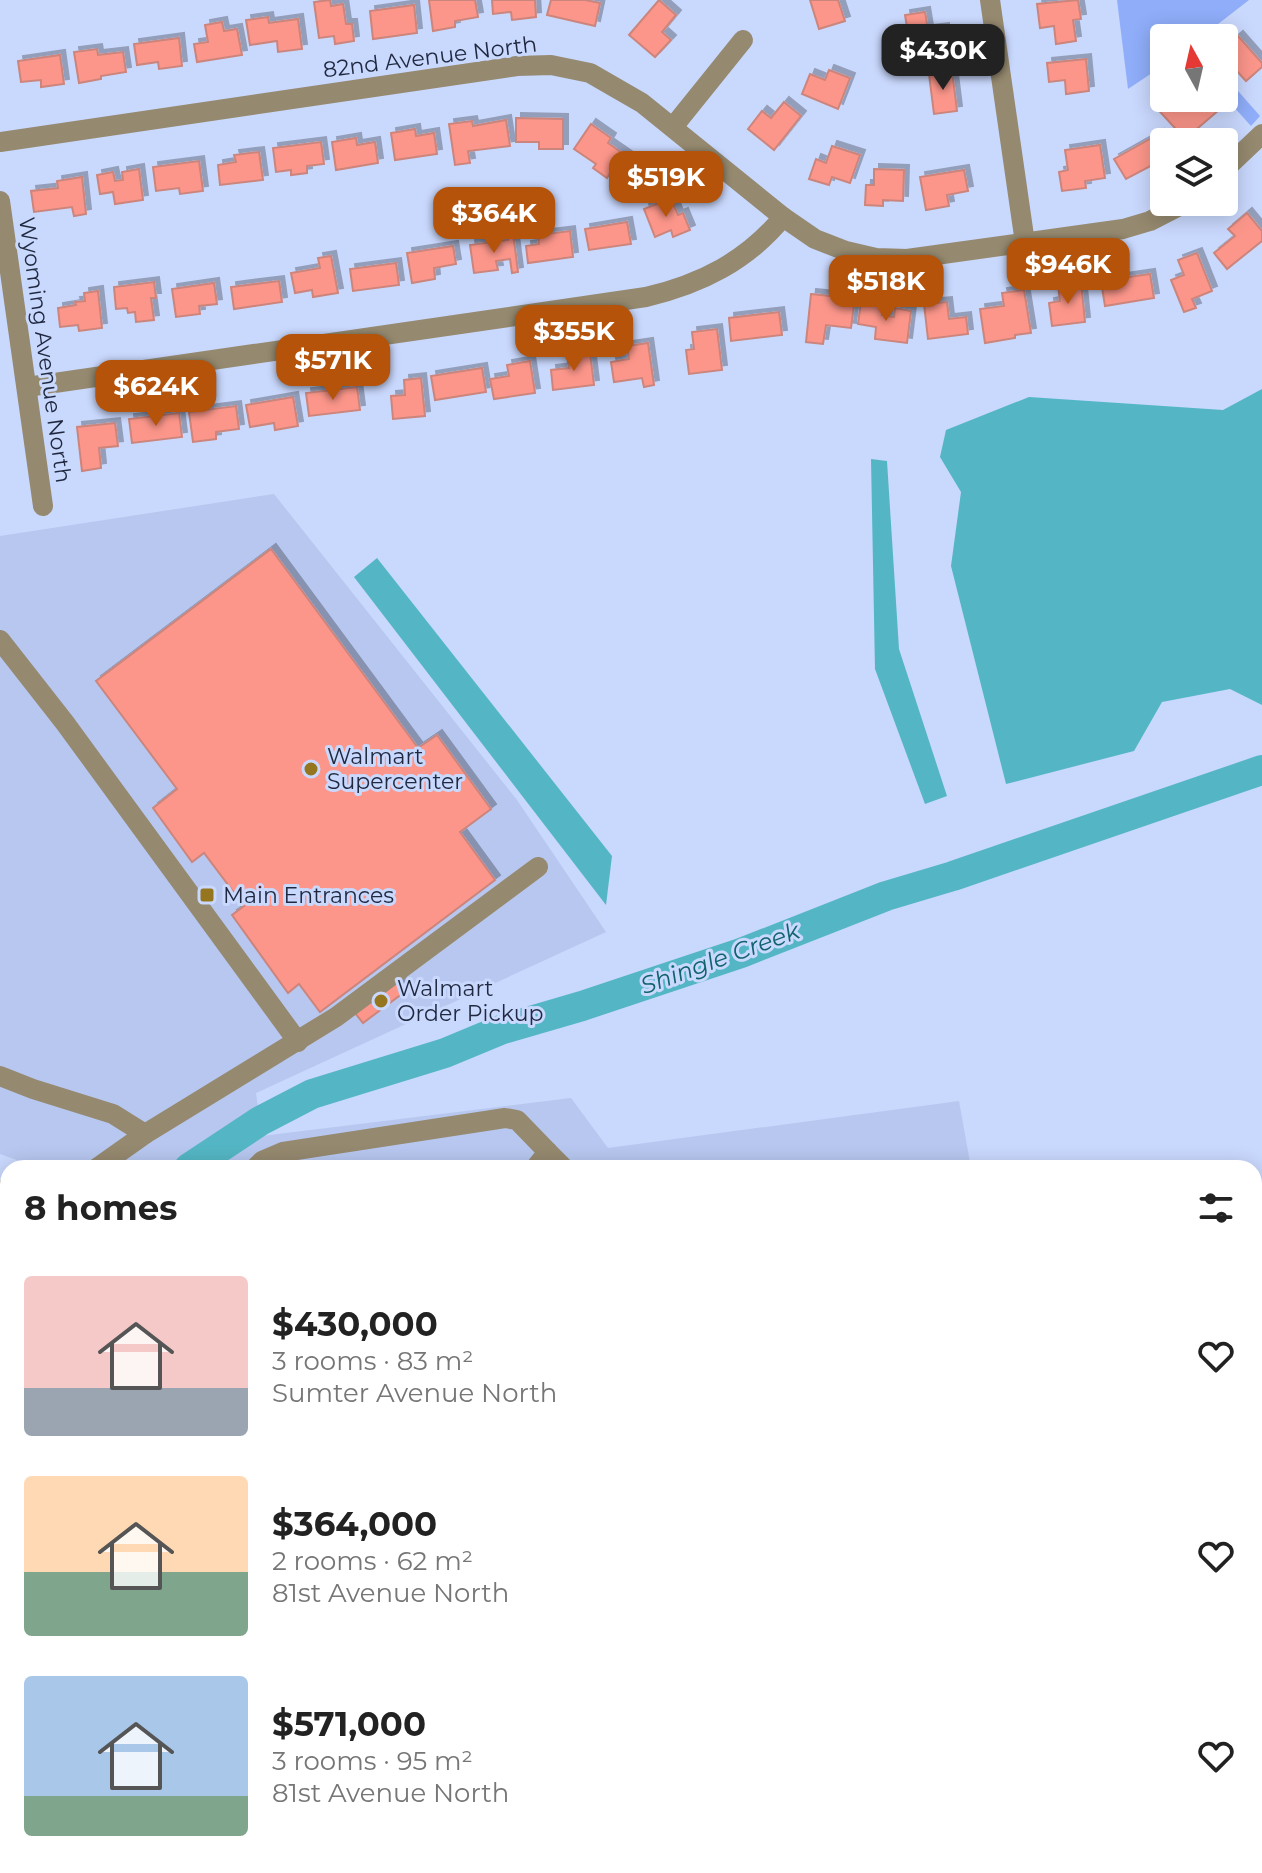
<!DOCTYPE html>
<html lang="en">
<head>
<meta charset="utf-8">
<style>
	body { margin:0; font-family:Montserrat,sans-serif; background:#f2f2f2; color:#222; height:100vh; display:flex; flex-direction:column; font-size:30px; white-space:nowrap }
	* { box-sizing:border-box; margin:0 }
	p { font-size:26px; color:#767676 }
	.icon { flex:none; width:44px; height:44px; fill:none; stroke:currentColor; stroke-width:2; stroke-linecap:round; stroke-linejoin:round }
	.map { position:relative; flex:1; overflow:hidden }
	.panel { position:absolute; left:0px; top:1160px; width:1262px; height:714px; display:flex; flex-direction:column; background:#fff; border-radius:24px 24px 0 0; box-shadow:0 4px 20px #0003 }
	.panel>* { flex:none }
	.needle { width:52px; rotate:352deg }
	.tools { position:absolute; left:1150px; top:24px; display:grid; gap:16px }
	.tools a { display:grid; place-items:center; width:88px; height:88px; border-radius:8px; background:#fff; box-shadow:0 4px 20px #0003; font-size:40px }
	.price { position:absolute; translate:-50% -68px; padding:0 18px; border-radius:16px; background:#b45309; color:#fff; font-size:26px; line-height:52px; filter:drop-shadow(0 2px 4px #0008) }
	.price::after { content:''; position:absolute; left:50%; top:48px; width:24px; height:18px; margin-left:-12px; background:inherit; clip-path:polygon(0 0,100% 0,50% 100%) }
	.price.active { background:#222; color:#fff }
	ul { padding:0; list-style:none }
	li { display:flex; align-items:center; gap:24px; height:200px; padding:0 24px }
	li span { display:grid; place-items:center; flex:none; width:224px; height:160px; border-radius:8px; color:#555 }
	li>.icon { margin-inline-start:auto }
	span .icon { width:96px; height:96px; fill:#fffc; stroke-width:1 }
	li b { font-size:34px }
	h2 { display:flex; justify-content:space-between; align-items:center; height:96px; padding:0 24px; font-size:34px }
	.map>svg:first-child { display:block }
	.built { fill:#b7c7ef }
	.green { fill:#8fadf9 }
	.water { fill:#54b6c4 }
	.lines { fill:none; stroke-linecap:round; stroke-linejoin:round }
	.river { stroke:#54b6c4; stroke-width:30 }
	.building { fill:#fc968a; stroke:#cc857c; stroke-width:2; filter:url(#shadow) }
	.path { stroke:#95a2c3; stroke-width:3; stroke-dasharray:6 4; stroke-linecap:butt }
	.minor { stroke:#95896f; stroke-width:20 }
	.highway { stroke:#413311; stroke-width:24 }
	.rail-casing { stroke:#7783a2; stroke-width:8 }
	.rail { stroke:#c9d8fd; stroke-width:5; stroke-dasharray:15; stroke-linecap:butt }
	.poi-dot { fill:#95751d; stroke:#c9d8fd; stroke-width:3 }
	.labels { text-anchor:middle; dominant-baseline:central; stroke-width:6; stroke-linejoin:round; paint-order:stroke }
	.street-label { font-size:22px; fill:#1f283f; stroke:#c9d8fd }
	.poi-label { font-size:22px; fill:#1f283f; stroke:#c9d8fd; text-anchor:start }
	.water-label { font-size:24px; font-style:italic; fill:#10636d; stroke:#c9d8fd }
</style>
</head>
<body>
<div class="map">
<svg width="1262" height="1873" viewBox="0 0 1262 1873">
	<defs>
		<filter id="shadow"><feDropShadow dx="5" dy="-5" stdDeviation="0" flood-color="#0004"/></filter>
	</defs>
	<rect width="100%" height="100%" fill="#c9d8fd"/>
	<g class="built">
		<polygon points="274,494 517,800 606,932 256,1093 262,1136 571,1098 608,1148 959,1101 971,1168 39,1168 0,1154 0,536"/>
		<polygon points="8,1291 8,1347 0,1336 0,1308"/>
		<polygon points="1262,1601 1262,1873 444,1873 438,1866 1254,1866 1254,1603"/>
	</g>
	<g class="green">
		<polygon points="1117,0 1249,0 1200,38 1164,38 1164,65 1128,89"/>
		<polygon points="1224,75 1260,116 1251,126 1224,96"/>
		<polygon points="0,1615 8,1625 8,1866 198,1866 203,1873 0,1873"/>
	</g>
	<g class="water">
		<polygon points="1262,389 1262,705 1230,689 1162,702 1134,751 1006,784 951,566 961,492 940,457 946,430 1029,397 1223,410"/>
		<polygon points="871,459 887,461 899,649 947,796 925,804 875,669"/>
		<polygon points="377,558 612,856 606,905 354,577"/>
	</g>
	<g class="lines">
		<g class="river">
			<polyline points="189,1168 260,1121 312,1094 445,1053 503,1029 582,1006 741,953 886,896 953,876 1262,770"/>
			<polyline points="0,1303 8,1297"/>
		</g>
	</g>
	<g class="building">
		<polygon points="330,0 331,6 343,4 346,24 352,24 354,41 335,44 334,36 319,38 314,2"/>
		<polygon points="429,0 475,0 478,17 455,21 455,27 433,31"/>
		<polygon points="492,0 535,0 536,17 512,20 511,12 493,14"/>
		<polygon points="551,0 585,0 600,3 595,26 547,15"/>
		<polygon points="659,0 676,15 662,32 671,40 655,57 629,35"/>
		<polygon points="810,0 838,0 845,21 819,29"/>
		<polygon points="1078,0 1081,19 1073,20 1076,41 1056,44 1054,26 1040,28 1037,4"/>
		<polygon points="414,5 417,33 373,39 370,11"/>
		<polygon points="925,12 928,30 944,28 947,50 900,58 898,41 909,39 905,15"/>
		<polygon points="268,17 269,23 298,19 302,49 278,52 277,41 250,45 246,20"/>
		<polygon points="222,22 224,31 237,29 242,55 197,62 194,44 208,42 205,25"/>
		<polygon points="1238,36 1262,63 1262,67 1246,81 1224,57 1224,48"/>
		<polygon points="179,38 182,66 159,69 158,62 137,65 134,44"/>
		<polygon points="97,49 98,55 123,52 126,72 101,76 101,79 79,83 74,52"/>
		<polygon points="60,55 64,84 41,87 41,80 21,82 18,61"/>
		<polygon points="1086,59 1089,91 1066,94 1065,80 1049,82 1047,63"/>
		<polygon points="829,70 850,78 838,109 802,94 810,74 825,80"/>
		<polygon points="952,71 957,111 934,114 929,74"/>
		<polygon points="1163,95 1173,105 1181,98 1221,98 1226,104 1185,139 1153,104"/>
		<polygon points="784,102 801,116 774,150 748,129 762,111 771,118"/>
		<polygon points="516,118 563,119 563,149 539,149 539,142 516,142"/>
		<polygon points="506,120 510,146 468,151 470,163 455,165 449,124 472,121 473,126"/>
		<polygon points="591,124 611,138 608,143 631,159 620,175 612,170 607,178 593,168 596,164 574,149"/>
		<polygon points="415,129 416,136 434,133 437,154 395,160 391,133"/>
		<polygon points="1159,134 1164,144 1164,159 1126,179 1114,159"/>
		<polygon points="356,138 357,145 375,142 378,163 336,170 332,142"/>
		<polygon points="321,142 324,164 307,166 307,173 291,175 291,170 276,172 273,148"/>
		<polygon points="1100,145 1105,178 1085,181 1086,188 1062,191 1059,172 1068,170 1065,150"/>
		<polygon points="832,146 860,155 850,183 832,177 829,185 809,179 816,159 826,163"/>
		<polygon points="259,152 263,180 220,185 218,165 236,162 234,155"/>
		<polygon points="199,161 203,191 180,194 179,188 156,191 153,167"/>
		<polygon points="139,169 143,200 115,204 113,192 100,194 97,175 113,172 115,181 123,180 122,172"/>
		<polygon points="874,169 904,170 903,201 883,200 883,206 865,205 866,185 874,185"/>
		<polygon points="964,170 968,191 947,195 949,206 926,210 920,177"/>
		<polygon points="82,177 86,214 74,216 72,207 34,212 31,191 58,188 57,181"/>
		<polygon points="671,198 678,215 683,213 690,230 673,237 671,230 655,237 644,209"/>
		<polygon points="1247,213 1262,231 1262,241 1227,269 1214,253 1235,236 1228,229"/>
		<polygon points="627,222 631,244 589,250 585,229"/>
		<polygon points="570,231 573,257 528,263 526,246 539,244 538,235"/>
		<polygon points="513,233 518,272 512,273 510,259 496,261 498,270 474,273 470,245 508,240 507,234"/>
		<polygon points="453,246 456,264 434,268 435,279 412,283 407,253"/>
		<polygon points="1197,253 1212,291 1192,299 1196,308 1184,312 1171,280 1184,275 1178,260"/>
		<polygon points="331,256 338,293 313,297 312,290 295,293 291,273 320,268 318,258"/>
		<polygon points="396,263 399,285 353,291 350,269"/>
		<polygon points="1150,274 1154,298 1105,306 1101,281"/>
		<polygon points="279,281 282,302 234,309 231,287"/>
		<polygon points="154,282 156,298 151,298 154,320 136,322 135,312 128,313 127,308 116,309 114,287"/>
		<polygon points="1081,282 1085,322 1052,326 1049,303 1060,301 1058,285"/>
		<polygon points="214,283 217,304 199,306 200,314 176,317 172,289"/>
		<polygon points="1024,290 1031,333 1015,335 1015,338 985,343 980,309 1004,306 1002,293"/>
		<polygon points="98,291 102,328 79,331 78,325 60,327 58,308 76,305 75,302 85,301 84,293"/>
		<polygon points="811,294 840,297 840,303 854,305 851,328 826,325 823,344 806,342"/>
		<polygon points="861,302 884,306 882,315 894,317 895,308 911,311 907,343 875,339 876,327 858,324"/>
		<polygon points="947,302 949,319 966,317 968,334 928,339 924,304"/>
		<polygon points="779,312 782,335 731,341 729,318"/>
		<polygon points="717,329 722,370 689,374 686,350 694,349 692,332"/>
		<polygon points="648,343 654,385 644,387 642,378 614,382 611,362 629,359 627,346"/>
		<polygon points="590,353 594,385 553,390 551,370 569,368 567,356"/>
		<polygon points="530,361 535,393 494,399 490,379 509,376 507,365"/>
		<polygon points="482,368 486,392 435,400 431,376"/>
		<polygon points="421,378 425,416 393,419 391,396 405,395 404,380"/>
		<polygon points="357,387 360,410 309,416 306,393"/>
		<polygon points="293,397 298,426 275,430 274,423 250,427 246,405"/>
		<polygon points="236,406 239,429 216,432 216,439 193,442 189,412"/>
		<polygon points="179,413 182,437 132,443 129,419"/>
		<polygon points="115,423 118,446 99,448 101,468 82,471 77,427"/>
		<polygon points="271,549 418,748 437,735 491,809 460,832 495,880 320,1012 299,984 288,993 232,915 244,906 204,853 192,862 153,808 177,789 96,681"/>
		<polygon points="399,980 407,990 363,1023 355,1013"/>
		<polygon points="1262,1616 1262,1692 1254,1693 1254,1618"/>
		<polygon points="1260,1798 1262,1873 1211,1873 1210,1866 1254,1866 1254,1799"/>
	</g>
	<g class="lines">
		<g class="path">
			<polyline points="0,1338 8,1348"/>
			<polyline points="421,1866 426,1873"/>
		</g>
		<g class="minor">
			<polyline points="990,0 1025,243"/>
			<polyline points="673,127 743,40"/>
			<polyline points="0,142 517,66 551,65 590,73 642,103 783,217 815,239 846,251 876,258 907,259 1123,229 1150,221 1187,202"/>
			<polyline points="1224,170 1262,134"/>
			<polyline points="0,201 43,506"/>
			<path d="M27,387L646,297C701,284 747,261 783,217"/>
			<polyline points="0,640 65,723 298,1042"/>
			<polyline points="0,1076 33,1089 113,1114 145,1134"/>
			<polyline points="97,1168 145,1134 336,1017 538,867"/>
			<polyline points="255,1168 262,1161 283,1152 505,1118 517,1120 548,1152"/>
			<polyline points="535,1168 548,1152 564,1168"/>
			<polyline points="0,1190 8,1193"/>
			<polyline points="1254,1593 1262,1591"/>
			<polyline points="1254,1703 1262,1702"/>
			<polyline points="1254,1793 1262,1792"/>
			<polyline points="462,1866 467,1873"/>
			<polyline points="1086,1873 1132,1866"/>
		</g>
		<g class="highway">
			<polyline points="0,1378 8,1388"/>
			<polyline points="0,1462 8,1473"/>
			<polyline points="305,1866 310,1873"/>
			<polyline points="371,1866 376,1873"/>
		</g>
		<defs>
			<g id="rail">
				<polyline points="0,1600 8,1610"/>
				<polyline points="203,1866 208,1873"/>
			</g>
		</defs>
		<use href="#rail" class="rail-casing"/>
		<use href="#rail" class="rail"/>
	</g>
	<g class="poi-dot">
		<circle cx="311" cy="769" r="8"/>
		<rect x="199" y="887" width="16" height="16" rx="4"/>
		<circle cx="381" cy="1001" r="8"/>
	</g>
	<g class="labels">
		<g class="street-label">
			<text transform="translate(430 57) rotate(-7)">82nd Avenue North</text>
			<text transform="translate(45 350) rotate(82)">Wyoming Avenue North</text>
		</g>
		<g class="poi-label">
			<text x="327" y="756">Walmart<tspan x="327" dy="25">Supercenter</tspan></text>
			<text x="223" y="895">Main Entrances</text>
			<text x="397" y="988">Walmart<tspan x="397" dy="25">Order Pickup</tspan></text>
		</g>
		<g class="water-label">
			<text transform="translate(720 958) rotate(-20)">Shingle Creek</text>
		</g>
	</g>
</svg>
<div class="tools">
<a><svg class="needle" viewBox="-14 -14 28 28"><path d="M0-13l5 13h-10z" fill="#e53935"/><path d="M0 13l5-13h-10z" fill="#767676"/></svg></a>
<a><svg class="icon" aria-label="layers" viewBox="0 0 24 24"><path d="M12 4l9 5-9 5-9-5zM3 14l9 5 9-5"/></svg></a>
</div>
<b class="price active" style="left:943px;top:92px">$430K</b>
<b class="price" style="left:666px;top:219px">$519K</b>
<b class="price" style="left:494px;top:255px">$364K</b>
<b class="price" style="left:1068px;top:306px">$946K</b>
<b class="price" style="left:886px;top:323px">$518K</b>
<b class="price" style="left:574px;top:373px">$355K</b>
<b class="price" style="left:333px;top:402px">$571K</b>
<b class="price" style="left:156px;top:428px">$624K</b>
<section class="panel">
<h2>8 homes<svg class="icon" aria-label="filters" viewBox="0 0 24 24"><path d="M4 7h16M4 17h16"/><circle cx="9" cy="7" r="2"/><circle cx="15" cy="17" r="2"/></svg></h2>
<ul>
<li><span style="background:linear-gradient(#f6c9c9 70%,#9aa5b1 0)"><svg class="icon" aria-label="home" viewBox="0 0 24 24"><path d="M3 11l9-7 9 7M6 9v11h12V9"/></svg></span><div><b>$430,000</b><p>3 rooms · 83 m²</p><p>Sumter Avenue North</p></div><svg class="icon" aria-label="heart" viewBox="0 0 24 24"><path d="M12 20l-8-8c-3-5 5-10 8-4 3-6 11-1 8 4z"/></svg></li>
<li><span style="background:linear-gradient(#ffd9b3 60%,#7fa58c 0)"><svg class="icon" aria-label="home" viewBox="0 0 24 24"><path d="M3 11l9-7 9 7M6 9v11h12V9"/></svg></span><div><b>$364,000</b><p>2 rooms · 62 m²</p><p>81st Avenue North</p></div><svg class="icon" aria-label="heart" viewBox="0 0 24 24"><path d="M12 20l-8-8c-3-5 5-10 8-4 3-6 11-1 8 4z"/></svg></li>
<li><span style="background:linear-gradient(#a9c7e8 75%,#7fa58c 0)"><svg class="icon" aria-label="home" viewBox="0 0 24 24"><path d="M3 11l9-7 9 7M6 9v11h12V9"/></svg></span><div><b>$571,000</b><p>3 rooms · 95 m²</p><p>81st Avenue North</p></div><svg class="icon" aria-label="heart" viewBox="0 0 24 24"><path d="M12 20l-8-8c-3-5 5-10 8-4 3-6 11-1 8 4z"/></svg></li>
</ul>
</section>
</div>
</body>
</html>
